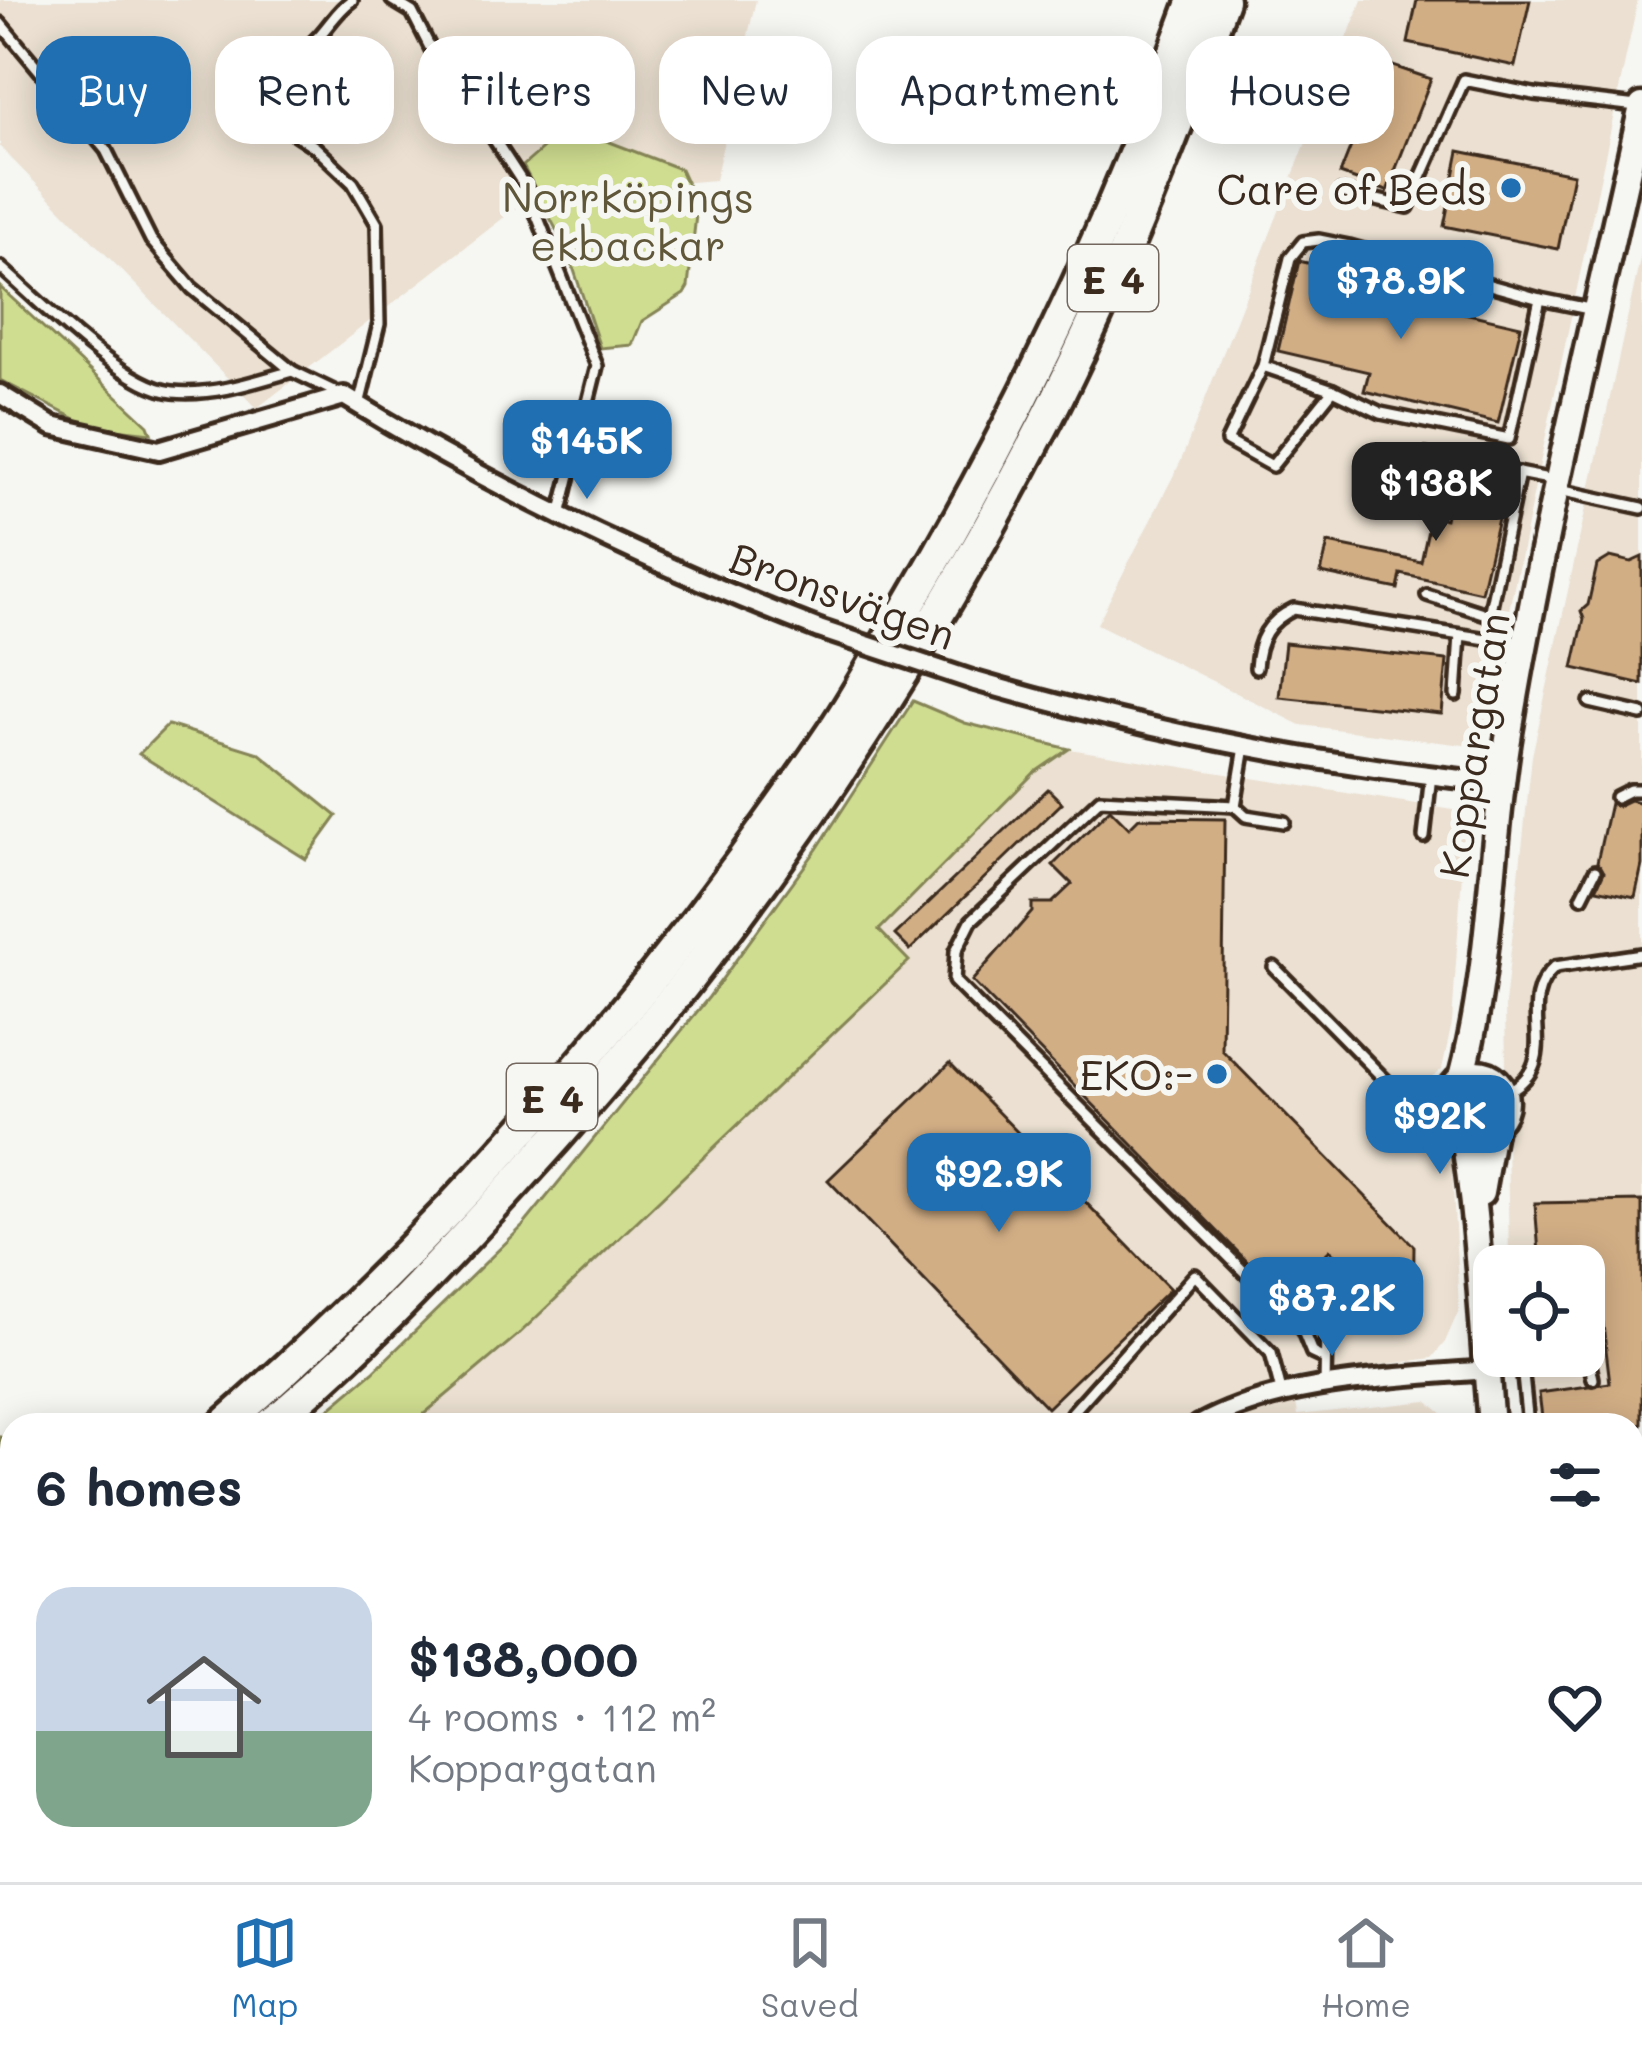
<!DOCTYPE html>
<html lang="en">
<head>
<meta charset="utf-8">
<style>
	body { margin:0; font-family:Mali,sans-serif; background:#f2f2f3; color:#1f2937; height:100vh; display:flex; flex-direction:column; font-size:45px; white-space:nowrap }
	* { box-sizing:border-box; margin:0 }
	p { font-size:39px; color:#747a83 }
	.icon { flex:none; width:66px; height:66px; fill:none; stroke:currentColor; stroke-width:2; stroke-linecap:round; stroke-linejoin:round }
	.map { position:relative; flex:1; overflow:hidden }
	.side { position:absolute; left:0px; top:1413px; width:1644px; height:471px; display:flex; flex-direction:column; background:#fff; border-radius:36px 36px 0 0; box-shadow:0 6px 30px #0003 }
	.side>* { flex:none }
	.banner { position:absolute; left:36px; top:36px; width:1572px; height:108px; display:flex; gap:24px }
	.controls { position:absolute; left:1473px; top:1245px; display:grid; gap:24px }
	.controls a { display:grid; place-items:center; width:132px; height:132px; border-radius:24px; background:#fff; box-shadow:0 6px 30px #0003; font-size:60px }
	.price { position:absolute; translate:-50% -102px; padding:0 27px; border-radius:24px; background:#1f6fb2; color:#fff; font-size:39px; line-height:78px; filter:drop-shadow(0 3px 6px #0008) }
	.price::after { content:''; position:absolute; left:50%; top:72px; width:36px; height:27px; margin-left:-18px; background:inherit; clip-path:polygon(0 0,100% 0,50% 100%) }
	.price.current { background:#222; color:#fff }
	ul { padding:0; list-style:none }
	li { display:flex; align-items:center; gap:36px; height:300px; padding:0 36px }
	li span { display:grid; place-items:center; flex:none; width:336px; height:240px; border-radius:36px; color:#555 }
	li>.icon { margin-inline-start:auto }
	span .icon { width:144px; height:144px; fill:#fffc; stroke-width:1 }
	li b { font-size:51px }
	h2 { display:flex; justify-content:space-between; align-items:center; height:144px; padding:0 36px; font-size:51px }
	.chip { padding:0 42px; border-radius:36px; background:#fff; box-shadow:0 6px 30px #0003; font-size:42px; line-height:108px }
	.chip.current { background:#1f6fb2; color:#fff }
	.dock { display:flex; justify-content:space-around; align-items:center; height:168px; border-top:3px solid #e0e1e3; background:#fff; font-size:33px; color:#747a83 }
	.dock a { display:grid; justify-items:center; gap:6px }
	.dock .current { color:#1f6fb2 }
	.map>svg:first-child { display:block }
	.built { fill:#ebe0d1 }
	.green { fill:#cfdd90; stroke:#858457; stroke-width:3 }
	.building { fill:#d2ae85; stroke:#3b2a1e; stroke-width:3 }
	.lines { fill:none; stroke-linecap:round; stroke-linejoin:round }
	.lane-casing { stroke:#3b2a1e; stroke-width:18 }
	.street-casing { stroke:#3b2a1e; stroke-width:26 }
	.secondary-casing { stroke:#3b2a1e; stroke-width:33 }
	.highway-casing { stroke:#3b2a1e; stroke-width:39 }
	.lane { stroke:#f6f6f2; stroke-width:9 }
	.street { stroke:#f6f6f2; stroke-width:16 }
	.secondary { stroke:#f6f6f2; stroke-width:24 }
	.highway { stroke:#f6f6f2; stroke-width:30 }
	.street-bridge-casing { stroke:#3b2a1e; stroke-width:26; stroke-linecap:butt }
	.street-bridge { stroke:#f6f6f2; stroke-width:16 }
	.poi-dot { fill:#1f6fb2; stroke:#f6f6f2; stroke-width:4.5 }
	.labels { text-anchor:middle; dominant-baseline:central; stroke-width:12; stroke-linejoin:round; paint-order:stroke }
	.shield { fill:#f6f6f2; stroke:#73675e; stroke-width:3 }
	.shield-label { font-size:39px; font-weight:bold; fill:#3b2a1e }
	.poi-label { font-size:42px; fill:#3b2a1e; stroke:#f6f6f2; text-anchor:end }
	.park-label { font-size:42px; fill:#60573a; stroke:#f6f6f2 }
	.street-label { font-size:42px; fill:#3b2a1e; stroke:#f6f6f2 }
</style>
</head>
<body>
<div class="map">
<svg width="1642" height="1882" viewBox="0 0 1642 1882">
	<rect width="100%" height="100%" fill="#f6f6f2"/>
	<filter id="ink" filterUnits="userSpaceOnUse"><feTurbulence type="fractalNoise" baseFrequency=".00833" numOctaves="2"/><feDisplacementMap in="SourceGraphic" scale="24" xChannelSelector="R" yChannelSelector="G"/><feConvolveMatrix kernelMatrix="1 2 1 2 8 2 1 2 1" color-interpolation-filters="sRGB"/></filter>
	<g filter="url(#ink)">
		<g class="built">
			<polygon points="0,0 756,0 715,180 533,195 257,408 0,147"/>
			<polygon points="1362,0 1638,0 1480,747 1301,725 1097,624 1180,463"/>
			<polygon points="1642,250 1642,1660 1632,1659 1632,1425 1520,1425 1512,1356 1584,1356 1584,1266 1509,1266 1505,1004 1532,756"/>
			<polygon points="1069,749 1466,812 1452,1023 1442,1069 1425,1082 1430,1124 1448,1141 1452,1166 1459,1310 1445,1342 1432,1358 1292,1377 1298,1415 1427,1401 1456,1425 411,1425 519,1334 909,960 878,931 1034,773"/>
			<polygon points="1632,1746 1642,1747 1642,1882 945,1882 956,1872 1632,1872"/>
			<polygon points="12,1813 12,1872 166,1872 174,1882 0,1882 0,1823"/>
			<polygon points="326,1872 783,1872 771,1882 334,1882"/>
		</g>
		<g class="green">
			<polygon points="557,136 597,137 680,169 697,206 688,287 684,294 642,321 632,345 600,348 568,252 523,166"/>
			<polygon points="0,287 148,425 151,433 89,426 0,380"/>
			<polygon points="913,701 965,723 1069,749 1034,773 879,930 909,961 519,1334 411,1425 310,1425 373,1372 523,1226 709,997 817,849"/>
			<polygon points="168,725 259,753 337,816 306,859 139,754"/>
			<polygon points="0,1437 12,1440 12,1543 0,1551"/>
			<polygon points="12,1680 12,1813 0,1823 0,1688"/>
			<polygon points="166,1872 326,1872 333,1882 174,1882"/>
			<polygon points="783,1872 956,1872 945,1882 771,1882"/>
		</g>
		<g class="building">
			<polygon points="1417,0 1530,0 1515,66 1408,43"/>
			<polygon points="1384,63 1431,79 1387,191 1340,174"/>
			<polygon points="1459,151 1573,174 1558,249 1444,226"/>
			<polygon points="1299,261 1389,282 1386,295 1521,326 1498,423 1364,391 1369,372 1278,351"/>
			<polygon points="1455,473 1506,484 1481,592 1401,574 1398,589 1321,573 1328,543 1421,562 1431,516 1445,519"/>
			<polygon points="1610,557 1631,562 1642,557 1642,684 1573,668 1584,619 1581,611 1588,605 1597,565"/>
			<polygon points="1285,643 1447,660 1442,714 1279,697"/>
			<polygon points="1048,789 1062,803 910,950 895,935"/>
			<polygon points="1630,800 1642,803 1642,865 1635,897 1596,889 1604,872 1597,862 1610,803 1617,806"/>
			<polygon points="1110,809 1129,828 1139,818 1225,819 1222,1050 1414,1246 1413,1319 1365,1319 1366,1287 1330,1250 1281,1296 972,981 1032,912 1032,903 1052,903 1072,884 1053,865"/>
			<polygon points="950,1063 1170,1289 1047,1408 828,1180"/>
			<polygon points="1642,1201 1642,1425 1543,1425 1539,1393 1610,1383 1600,1300 1584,1302 1584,1266 1540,1266 1535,1203"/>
		</g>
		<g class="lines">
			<defs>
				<g id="lane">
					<path d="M352,0C337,11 331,23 319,36C301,55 281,69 262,90L269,117L315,147L353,183L377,224L379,324L359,405"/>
					<polyline points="392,0 412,12 439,65 485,125 526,188 597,366 559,519"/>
					<polyline points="0,23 106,150 151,240 192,288 292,371 344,396"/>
					<polyline points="1341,192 1408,207 1464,80 1534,94 1637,106"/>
					<path d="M0,267C38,300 124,388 173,392C213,396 254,382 292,371"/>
					<polyline points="1263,366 1333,390 1272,466 1227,441 1263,366 1290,258 1303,242 1319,240 1349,246 1540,299 1594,310"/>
					<polyline points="1333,390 1381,413 1509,439 1540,299"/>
					<polyline points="1559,490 1642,508"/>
					<polyline points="1381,509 1394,471 1425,455 1554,480"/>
					<polyline points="1427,595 1489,615 1519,473"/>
					<path d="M1256,668C1258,639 1268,621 1294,609L1519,644"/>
					<polyline points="1456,695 1460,635"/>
					<polyline points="1590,702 1642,714"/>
					<polyline points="1245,747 1235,806 1246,816 1284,822"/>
					<polyline points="1616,797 1630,790 1642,790"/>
					<polyline points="1235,806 1100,799 971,921 956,951 954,981 1303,1331 1312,1353 1325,1359"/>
					<polyline points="1424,837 1431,775"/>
					<polyline points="1582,897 1595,871"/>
					<polyline points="1274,967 1401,1096 1429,1112 1452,1114"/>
					<path d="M1505,1093C1569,1062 1510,1006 1555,967L1642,954"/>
					<polyline points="1412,1104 1434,1101 1451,1090"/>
					<polyline points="1522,1366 1589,1360 1593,1379"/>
					<polyline points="1492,1369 1522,1366 1528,1425"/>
					<polyline points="1325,1387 1327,1271"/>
					<polyline points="1072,1413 1195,1275 1271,1353 1282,1395"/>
					<polyline points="1632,1633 1642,1635"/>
					<polyline points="692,1872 701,1882"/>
					<polyline points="1472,1872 1473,1882"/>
					<polyline points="1504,1872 1505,1882"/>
					<polyline points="674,1882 688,1872"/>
				</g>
				<g id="street">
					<path d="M0,394L52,426L159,450L344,396C496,490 653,565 819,629"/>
					<path d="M975,681C1147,731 1322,766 1501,783"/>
					<path d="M1199,1425C1284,1379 1392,1378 1486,1370"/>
					<polyline points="607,1882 619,1872"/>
				</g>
				<g id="secondary">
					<circle cx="1477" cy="1101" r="28"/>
					<path d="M1462,1077C1492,965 1490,847 1509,733C1544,522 1596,314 1642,106"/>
					<path d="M1462,1125C1479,1224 1482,1325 1491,1425"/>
					<polyline points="1481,1193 1493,1125"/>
					<polyline points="1632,1696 1642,1698"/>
					<polyline points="1632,1714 1642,1716"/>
					<polyline points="1543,1872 1544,1882"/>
				</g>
				<g id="highway">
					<path d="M224,1425C456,1222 661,987 833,731C860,691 883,648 908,607C1022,414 1118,211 1194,0"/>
					<path d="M270,1425C358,1351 438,1267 515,1183C726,954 905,695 1047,418C1116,283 1172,142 1223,0"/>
					<polyline points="0,1601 12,1592"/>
					<polyline points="0,1638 12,1630"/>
				</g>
			</defs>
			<use href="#lane" class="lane-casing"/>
			<use href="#street" class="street-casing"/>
			<use href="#secondary" class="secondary-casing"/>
			<use href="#highway" class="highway-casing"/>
			<use href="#lane" class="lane"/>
			<use href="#street" class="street"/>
			<use href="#secondary" class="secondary"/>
			<use href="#highway" class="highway"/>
			<defs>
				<polyline id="street-bridge" points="819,629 975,681"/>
			</defs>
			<use href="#street-bridge" class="street-bridge-casing"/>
			<use href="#street-bridge" class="street-bridge"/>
		</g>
	</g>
	<g class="poi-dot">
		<circle cx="1511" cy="188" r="12"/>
		<circle cx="1217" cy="1074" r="12"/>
	</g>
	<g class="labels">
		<g class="shield">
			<rect x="1068" y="245" width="90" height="66" rx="9"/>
			<rect x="507" y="1064" width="90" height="66" rx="9"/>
		</g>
		<g class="shield-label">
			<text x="1113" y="278">E 4</text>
			<text x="552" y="1097">E 4</text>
		</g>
		<g class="poi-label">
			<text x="1487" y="188">Care of Beds</text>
			<text x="1193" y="1074">EKO:-</text>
		</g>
		<g class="park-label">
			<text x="628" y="196">Norrköpings<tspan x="628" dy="48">ekbackar</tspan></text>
		</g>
		<g class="street-label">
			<text transform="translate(843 595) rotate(20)">Bronsvägen</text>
			<text transform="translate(1473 745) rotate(-81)">Koppargatan</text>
		</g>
	</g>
</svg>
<div class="controls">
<a><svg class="icon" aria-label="locate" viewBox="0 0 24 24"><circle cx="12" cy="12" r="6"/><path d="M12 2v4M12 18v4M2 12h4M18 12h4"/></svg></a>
</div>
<b class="price" style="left:1401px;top:342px">$78.9K</b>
<b class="price" style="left:587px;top:502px">$145K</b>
<b class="price current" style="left:1436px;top:544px">$138K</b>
<b class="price" style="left:1440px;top:1177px">$92K</b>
<b class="price" style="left:999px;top:1235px">$92.9K</b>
<b class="price" style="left:1332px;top:1359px">$87.2K</b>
<div class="banner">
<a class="chip current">Buy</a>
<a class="chip">Rent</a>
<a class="chip">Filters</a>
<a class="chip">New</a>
<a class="chip">Apartment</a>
<a class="chip">House</a>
</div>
<section class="side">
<h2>6 homes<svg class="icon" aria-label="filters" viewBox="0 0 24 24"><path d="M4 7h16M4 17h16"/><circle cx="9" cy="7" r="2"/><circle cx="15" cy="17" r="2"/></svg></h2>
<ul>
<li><span style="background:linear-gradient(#c9d6e8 60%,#7fa58c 0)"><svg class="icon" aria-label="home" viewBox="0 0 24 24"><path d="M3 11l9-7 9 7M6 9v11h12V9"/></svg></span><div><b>$138,000</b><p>4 rooms · 112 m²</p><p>Koppargatan</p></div><svg class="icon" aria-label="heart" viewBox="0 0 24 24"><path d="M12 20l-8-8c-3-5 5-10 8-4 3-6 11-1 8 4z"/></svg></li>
</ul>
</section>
</div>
<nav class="dock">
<a class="current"><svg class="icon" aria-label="map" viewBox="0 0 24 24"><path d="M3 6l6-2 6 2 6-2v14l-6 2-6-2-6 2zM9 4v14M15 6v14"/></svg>Map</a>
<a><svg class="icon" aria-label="saved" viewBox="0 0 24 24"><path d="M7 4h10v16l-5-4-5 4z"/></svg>Saved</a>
<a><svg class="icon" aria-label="home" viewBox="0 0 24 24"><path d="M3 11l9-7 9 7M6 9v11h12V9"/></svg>Home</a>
</nav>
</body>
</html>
